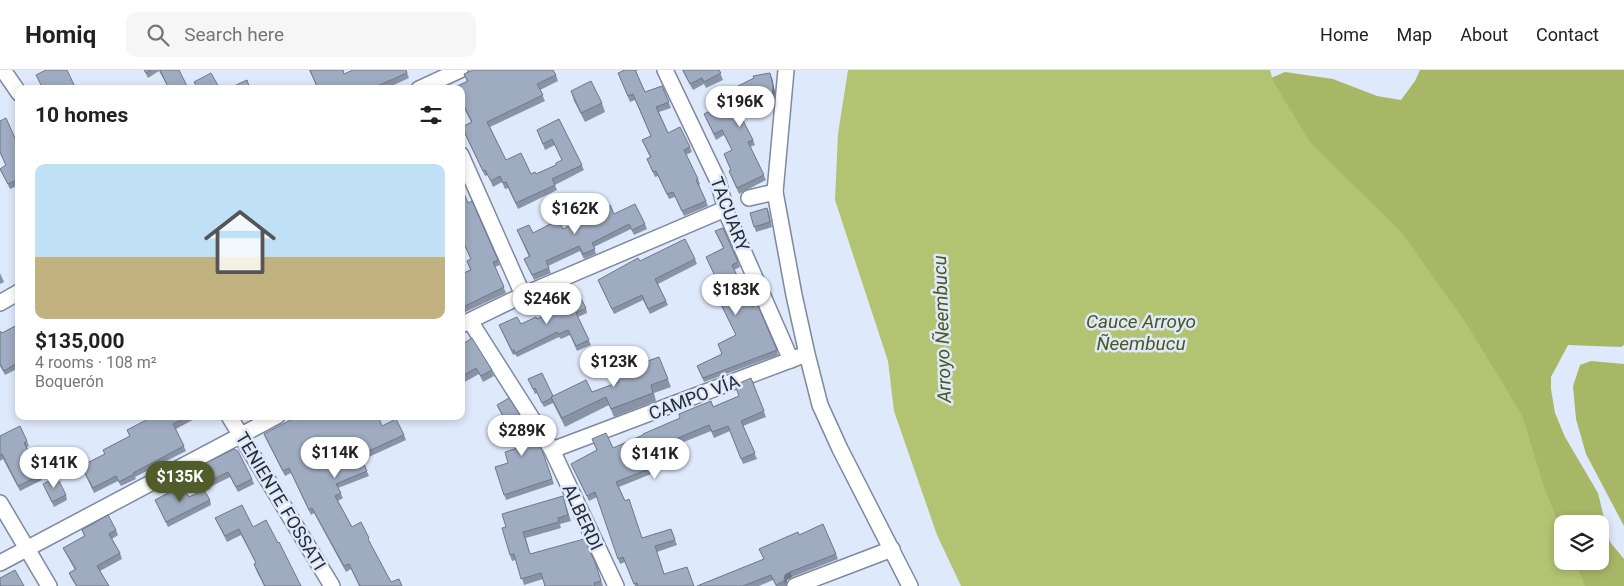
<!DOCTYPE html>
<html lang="en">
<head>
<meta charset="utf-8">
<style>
	body { margin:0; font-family:Roboto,sans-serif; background:#f6f6f6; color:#222; height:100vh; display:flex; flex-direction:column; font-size:19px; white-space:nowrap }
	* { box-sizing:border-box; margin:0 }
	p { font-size:16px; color:#767676 }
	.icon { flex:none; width:28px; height:28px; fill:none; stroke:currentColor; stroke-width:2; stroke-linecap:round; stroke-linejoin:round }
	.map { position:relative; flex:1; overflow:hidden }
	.details { position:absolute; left:15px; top:15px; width:450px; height:335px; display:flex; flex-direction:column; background:#fff; border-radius:10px; box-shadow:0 2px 8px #0003 }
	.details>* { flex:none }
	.tools { position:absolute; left:1554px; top:445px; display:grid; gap:10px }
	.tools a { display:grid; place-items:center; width:55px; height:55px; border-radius:10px; background:#fff; box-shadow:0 2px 8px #0003; font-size:25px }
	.price { position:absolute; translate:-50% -42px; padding:0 11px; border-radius:18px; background:#fff; color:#222; font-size:16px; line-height:32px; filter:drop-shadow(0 1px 2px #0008) }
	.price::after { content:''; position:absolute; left:50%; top:30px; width:15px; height:11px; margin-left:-8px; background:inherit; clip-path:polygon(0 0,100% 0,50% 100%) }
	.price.on { background:#525b2a; color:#fff }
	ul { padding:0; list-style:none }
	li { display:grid; align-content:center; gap:10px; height:265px; padding:0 20px }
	li span { display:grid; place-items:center; height:155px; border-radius:10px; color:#555 }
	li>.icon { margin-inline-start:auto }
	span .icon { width:90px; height:90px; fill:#fffc; stroke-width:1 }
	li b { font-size:21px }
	h2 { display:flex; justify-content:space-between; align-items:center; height:60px; padding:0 20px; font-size:21px }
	header { display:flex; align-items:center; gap:30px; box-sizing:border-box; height:70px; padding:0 25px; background:#fff; border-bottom:1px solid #e0e0e0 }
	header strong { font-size:24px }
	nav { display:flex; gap:28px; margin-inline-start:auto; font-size:18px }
	.search { width:350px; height:45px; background:#f6f6f6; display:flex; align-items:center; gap:12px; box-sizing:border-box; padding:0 18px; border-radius:10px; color:#767676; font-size:19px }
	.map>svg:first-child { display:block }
	.forest { fill:#a7b766; fill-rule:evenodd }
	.water { fill:#b2c371 }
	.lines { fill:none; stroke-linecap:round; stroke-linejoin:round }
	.minor-casing { stroke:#7e899e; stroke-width:18 }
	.minor { stroke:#fff; stroke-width:15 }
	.wall { fill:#8993a6 }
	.shaded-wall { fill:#6f7887 }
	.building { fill:#9fabc1; stroke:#6f7887 }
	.labels { text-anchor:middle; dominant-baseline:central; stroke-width:5; stroke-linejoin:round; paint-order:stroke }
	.street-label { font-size:18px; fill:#272b34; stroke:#dfe9fc }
	.water-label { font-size:19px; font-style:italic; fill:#4d571c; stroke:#dfe9fc }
</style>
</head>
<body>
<header>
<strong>Homiq</strong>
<div class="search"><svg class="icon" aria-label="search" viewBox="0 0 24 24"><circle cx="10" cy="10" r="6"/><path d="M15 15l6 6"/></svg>Search here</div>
<nav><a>Home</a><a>Map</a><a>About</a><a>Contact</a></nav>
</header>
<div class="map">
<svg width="1624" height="516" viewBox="0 0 1624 516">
	<rect width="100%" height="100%" fill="#dfe9fc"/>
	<g class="forest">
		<path d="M1420,0H1624V275L1621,277L1568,275L1551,307V319L1555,343L1565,367L1598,423L1610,472L1624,489V516H1567L1264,11L1285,2L1333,9L1377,26L1401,30L1415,11ZM1562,454H1600V491H1562Z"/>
		<polygon points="1591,291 1624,294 1624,456 1586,384 1576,349 1573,316 1580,295"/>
	</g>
	<polygon class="water" points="848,0 1270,0 1273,11 1310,72 1402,163 1466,253 1522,345 1545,420 1562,461 1562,491 1575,491 1585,516 961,516 937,465 894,341 888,291 835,130 838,64"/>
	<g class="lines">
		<defs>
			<g id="minor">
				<polyline points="3,0 19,23"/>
				<polyline points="665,0 718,111 727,144 791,290"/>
				<polyline points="786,0 775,122 794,225 807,284 820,335 840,379 910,516"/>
				<polyline points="419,19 460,0"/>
				<polyline points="461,85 523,225"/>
				<polyline points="749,128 775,122"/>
				<polyline points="0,233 19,222"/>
				<polyline points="470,251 552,380 616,516"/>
				<polyline points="461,255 523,225 725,139"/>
				<polyline points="229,346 332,516"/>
				<polyline points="552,380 801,286"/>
				<polyline points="0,433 49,516"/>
				<polyline points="0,493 277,346"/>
				<polyline points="795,516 892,479"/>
			</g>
		</defs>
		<use href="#minor" class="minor-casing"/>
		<use href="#minor" class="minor"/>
	</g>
	<g class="wall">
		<polygon points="144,0 179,0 188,19 169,19 159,1 148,8"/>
		<polygon points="309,0 343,0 344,4 406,0 409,8 385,19 318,19"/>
		<polygon points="623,0 639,0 636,1 645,22 662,16 671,38 659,42 668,63 690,77 692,82 686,85 698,109 700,114 699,115 708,136 684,146 675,127 669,129 658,106 655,107 647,89 650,87 642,70 651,66 635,30 630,32 620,8"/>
		<polygon points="682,0 719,0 723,10 706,18 704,14 693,20"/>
		<polygon points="464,4 556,5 558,11 540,20 545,31 490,57 506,90 531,104 536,104 556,95 562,90 555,75 545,80 537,60 559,49 584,100 555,115 557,120 518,139 508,118 505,119 502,112 493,117 488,105 485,106 464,62 462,57 471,52 461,32 461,19 467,12"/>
		<polygon points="772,8 775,22 774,30 763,32 739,44 753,70 755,75 750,77 766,110 739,124 731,106 729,101 731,100 724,84 732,80 724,65 716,70 704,44 726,33 722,24"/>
		<polygon points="571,21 602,33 605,42 585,52 574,31"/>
		<polygon points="0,51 15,68 19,67 19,115 10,119 0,99 6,96 0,83"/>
		<polygon points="461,122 498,190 500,195 495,197 506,223 461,244 461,204 470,200 467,191 471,189 461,168"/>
		<polygon points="767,138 769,142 772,157 756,162 750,143"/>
		<polygon points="645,154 647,159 634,165 631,159 594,177 596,184 584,189 580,181 548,196 551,203 534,210 524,189 529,187 517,160 533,163 563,159"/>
		<polygon points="715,161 738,192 740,197 734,200 752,237 777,280 778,285 704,312 697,296 722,284 718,274 736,265 719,231 717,226 723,223 706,187 723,178"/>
		<polygon points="695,189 697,194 658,214 668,235 650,244 643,230 614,244 598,210 640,191"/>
		<polygon points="0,203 4,212 0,214"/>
		<polygon points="564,225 586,238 587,243 578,247 591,275 577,281 570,265 561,269 559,267 517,287 515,284 513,285 499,255 521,254 537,249 568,234"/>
		<polygon points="19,254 19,298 5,305 0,296 0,261 2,263"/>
		<polygon points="461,275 492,300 494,306 483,312 479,304 461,314"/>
		<polygon points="659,287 671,317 654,323 656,331 614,347 609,335 565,357 553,333 544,337 537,323 535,324 528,309 553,326 592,322 619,312 631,297"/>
		<polygon points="751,308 766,347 743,356 757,389 743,394 730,361 714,368 711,361 649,386 656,402 619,417 642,468 671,459 677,475 657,482 664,504 694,516 635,516 625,492 620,494 597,427 589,431 571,394 597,380 592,369 613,378 739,326"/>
		<polygon points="497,335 542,380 554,414 506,430 495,397 508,393 526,375 511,352 507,354 499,340"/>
		<polygon points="153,346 200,346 176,359 186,381 135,407 136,409 121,416 118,411 94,423 81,396 105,384 103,380 130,366 127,360 153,347"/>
		<polygon points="300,350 382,356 404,365 406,370 362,390 369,406 338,418 343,428 338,431 352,457 371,473 370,474 391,512 402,516 359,516 351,499 346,502 314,443 311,445 291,403 285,406 266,369 264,364"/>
		<polygon points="0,366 27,371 29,376 27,377 42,410 20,421 3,389 0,391"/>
		<polygon points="234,379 252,409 254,414 238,422 230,407 208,418 198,397"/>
		<polygon points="43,414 66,425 67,430 54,437"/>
		<polygon points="174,424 210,430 211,435 168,457 155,430"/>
		<polygon points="563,426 571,451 560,454 561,458 526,468 530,484 597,498 603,516 545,516 543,509 524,515 516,490 512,491 510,485 506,457"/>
		<polygon points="215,448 253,457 301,516 264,516 256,500 254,494 256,493 241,465 227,472"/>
		<polygon points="82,460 116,460 118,465 112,469 120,483 122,489 100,501 109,516 76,516 71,508 69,503 75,500 66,484 63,478 84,466"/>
		<polygon points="799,465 836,484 838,489 792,507 787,510 786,516 776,516 773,510 759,516 697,516 764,489 759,479"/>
	</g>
	<g class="shaded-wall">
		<polygon points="770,3 772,8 775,22 774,30 772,25"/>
		<polygon points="509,347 511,352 507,354 505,349"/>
		<polygon points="790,502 792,507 787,510 786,516 784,511 785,505"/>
	</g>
	<g class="building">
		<polygon points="46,0 67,0 76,19 43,19 36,5"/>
		<polygon points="144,0 151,0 146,3"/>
		<polygon points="160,0 179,0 187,16 182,19 169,19"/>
		<polygon points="310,0 343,0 344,4 353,0 406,0 407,3 375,17 376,19 318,19"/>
		<polygon points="473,0 553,0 556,5 537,14 543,25 487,52 506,90 521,83 531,104 535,102 536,104 556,95 556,93 562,90 552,69 543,74 537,60 559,49 582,95 552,109 555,115 516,133 506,112 503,113 500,106 491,111 485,100 483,101 462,57 472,52 461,30 461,19 456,19 455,17 468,11 464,4"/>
		<polygon points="623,0 635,0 645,22 662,16 669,32 656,37 668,63 680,57 690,77 684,80 698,109 696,110 706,131 682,141 673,122 667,124 656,101 653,102 647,89 651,87 642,70 651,66 633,24 628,26 618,3 623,1"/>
		<polygon points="683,0 719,0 721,3 704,12 702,8 690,14"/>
		<polygon points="211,3 220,19 198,19 194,12"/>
		<polygon points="770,3 773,16 772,25 761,27 737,39 753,70 748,72 764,105 737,118 729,101 731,100 724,84 732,80 722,60 714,64 704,44 727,33 722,24 754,8 753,6"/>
		<polygon points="247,10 250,19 235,19 234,16"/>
		<polygon points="591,11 602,33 581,43 571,21"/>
		<polygon points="6,48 15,68 19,67 19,109 8,114 0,99 6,95 0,82 0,51"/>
		<polygon points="463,121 468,133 472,131 498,190 493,192 504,217 461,238 461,204 471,200 467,191 471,189 461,167 461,122"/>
		<polygon points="635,134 645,154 632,160 629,154 592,173 595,179 583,184 579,176 546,191 549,198 532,205 524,189 530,186 517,160 529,155 533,163 558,150 563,159 594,144 594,143 610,135 614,144"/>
		<polygon points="767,138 770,152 754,157 750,143"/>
		<polygon points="723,158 738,192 732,195 752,237 757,234 777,280 703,308 697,296 722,284 718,274 736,265 717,226 723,223 706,187 724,178 715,161"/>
		<polygon points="685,169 695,189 655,209 666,231 648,239 642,225 612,239 598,210 638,188 640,191"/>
		<polygon points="576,219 586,238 576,243 589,270 576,276 568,260 559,264 557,262 515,283 514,280 512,281 499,255 517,247 521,254 536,247 537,249 569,233 564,225"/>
		<polygon points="19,254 19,292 4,301 0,294 0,261 2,263"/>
		<polygon points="472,268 492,300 481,306 476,298 461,307 461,275"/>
		<polygon points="659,287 668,309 651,315 653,323 611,339 606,327 562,348 551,327 586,310 592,322 619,312 614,299 630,293 631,297"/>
		<polygon points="542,303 553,326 551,327 552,328 542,333 535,318 533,319 528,309"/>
		<polygon points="751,308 764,341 741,351 755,383 741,389 728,356 712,362 709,355 647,381 654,397 616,412 625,431 629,429 642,468 671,459 675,470 655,476 664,504 687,497 694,516 638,516 637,513 634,514 623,487 618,489 595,422 587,426 571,394 597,380 592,369 606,363 613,378 643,365 643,364 680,348 679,344 711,331 713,337 739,326 735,315"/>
		<polygon points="509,328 542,380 552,409 504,425 495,397 508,393 505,382 527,375 509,347 505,349 497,335"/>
		<polygon points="154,346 189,346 173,354 184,376 133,403 134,404 119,412 116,406 93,418 81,396 105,384 103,380 130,366 127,360"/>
		<polygon points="298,346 300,350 306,346 378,346 382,356 396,349 404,365 360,385 367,401 336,414 341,423 335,426 352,457 361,452 369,468 368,469 391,512 399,509 402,516 360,516 349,494 344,496 312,438 309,440 289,398 283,401 264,364"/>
		<polygon points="20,356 27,371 24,373 41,405 18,416 2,384 0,385 0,366"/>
		<polygon points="234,379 238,381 252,409 236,417 228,402 206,413 198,397"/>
		<polygon points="57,407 66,425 52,432 43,414"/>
		<polygon points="184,419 189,427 204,420 210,430 166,452 155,430 172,421 174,424"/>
		<polygon points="563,426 568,445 558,448 559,452 523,462 530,484 584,469 595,492 601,511 594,513 595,516 545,516 541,503 521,509 514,484 510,485 502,458 506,457 502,444"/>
		<polygon points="242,435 253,457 266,450 278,473 279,472 301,516 265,516 254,494 256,493 239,459 225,466 215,448"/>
		<polygon points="108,445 116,460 109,464 120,483 97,496 109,516 77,516 69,503 76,499 63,478 85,466 82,460"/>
		<polygon points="823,454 836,484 790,502 785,505 784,511 776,515 771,505 743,516 697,516 764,489 759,479 798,462 799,465"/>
		<polygon points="15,500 24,516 0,516 1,515 0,513 0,508"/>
	</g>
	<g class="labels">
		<g class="street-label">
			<text transform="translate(730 144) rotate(69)">TACUARY</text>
			<text transform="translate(694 327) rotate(-21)">CAMPO VÍA</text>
			<text transform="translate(281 431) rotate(59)">TENIENTE FOSSATI</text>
			<text transform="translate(583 447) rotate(65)">ALBERDI</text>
		</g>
		<g class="water-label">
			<text x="1141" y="251">Cauce Arroyo<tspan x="1141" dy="22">Ñeembucu</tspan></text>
			<text transform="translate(942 259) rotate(-92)">Arroyo Ñeembucu</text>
		</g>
	</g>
</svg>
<div class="tools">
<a><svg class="icon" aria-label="layers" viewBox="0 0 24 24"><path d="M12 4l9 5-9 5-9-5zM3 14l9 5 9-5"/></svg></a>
</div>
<b class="price" style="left:740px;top:58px">$196K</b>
<b class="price" style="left:575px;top:165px">$162K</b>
<b class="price" style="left:736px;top:246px">$183K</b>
<b class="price" style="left:547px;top:255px">$246K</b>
<b class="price" style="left:614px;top:318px">$123K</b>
<b class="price" style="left:522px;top:387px">$289K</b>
<b class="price" style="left:335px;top:409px">$114K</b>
<b class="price" style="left:655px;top:410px">$141K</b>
<b class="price" style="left:54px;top:419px">$141K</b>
<b class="price on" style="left:180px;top:433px">$135K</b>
<section class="details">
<h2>10 homes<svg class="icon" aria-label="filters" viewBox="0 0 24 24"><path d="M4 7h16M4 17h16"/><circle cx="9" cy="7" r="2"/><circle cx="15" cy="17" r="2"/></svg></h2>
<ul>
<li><span style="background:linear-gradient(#bfe0f5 60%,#c2b280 0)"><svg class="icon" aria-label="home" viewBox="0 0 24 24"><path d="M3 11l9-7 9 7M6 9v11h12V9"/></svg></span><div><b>$135,000</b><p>4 rooms · 108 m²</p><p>Boquerón</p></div></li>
</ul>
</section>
</div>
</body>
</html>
